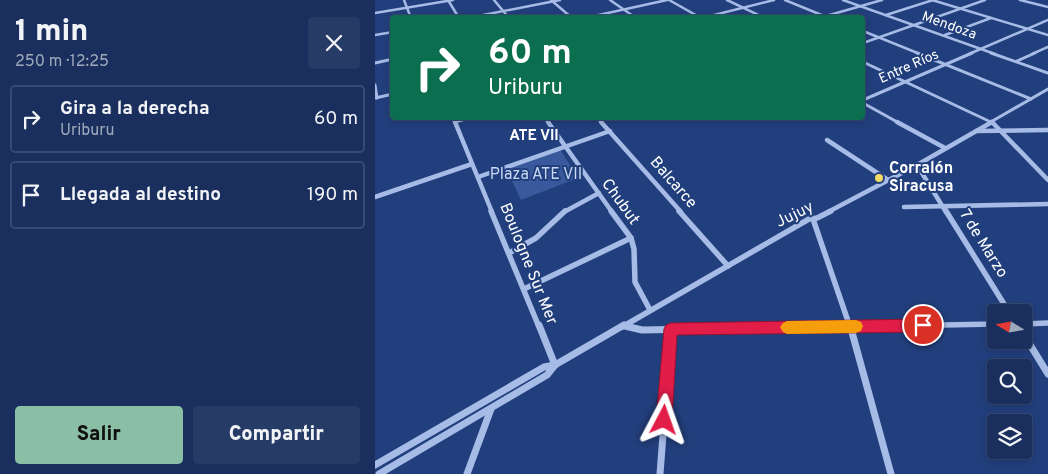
<!DOCTYPE html>
<html lang="es">
<head>
<meta charset="utf-8">
<style>
  :root { --surface:#1a2f5e; --page:#273b67; --text:#f1f3f6; --muted:#9fa9bc; --line:#384a73; --accent:#8abfa5 }
  body { margin:0; font-family:Overpass,sans-serif; background:var(--page); color:var(--text); height:100vh; display:flex; flex-direction:column; font-size:19px; white-space:nowrap }
  * { box-sizing:border-box; margin:0 }
  p { font-size:16px; color:var(--muted) }
  .icon { flex:none; width:28px; height:28px; fill:none; stroke:currentColor; stroke-width:2; stroke-linecap:round; stroke-linejoin:round }
  .map { position:relative; flex:1; overflow:hidden }
  .panel { display:flex; flex-direction:column; background:var(--surface); width:375px }
  .panel>* { flex:none }
  .top-card { position:absolute; left:15px; top:15px; width:475px; height:105px; border-radius:5px; box-shadow:0 2px 8px #0003,0 0 0 1px var(--line); background:#0b6e4f; color:#fff; overflow:hidden }
  .needle { width:32px; rotate:281deg }
  .tools { position:absolute; left:612px; top:304px; display:grid; gap:10px }
  .tools a { display:grid; place-items:center; width:45px; height:45px; border-radius:5px; background:var(--surface); box-shadow:0 2px 8px #0003,0 0 0 1px var(--line); font-size:25px }
  .pin { position:absolute; display:grid; place-items:center; width:42px; height:42px; color:#fff; margin:-21px; border:2px solid #fff; border-radius:50%; box-shadow:0 1px 5px #0007 }
  .me { position:absolute; width:55px; margin:-28px; rotate:4deg; stroke-linejoin:round; filter:drop-shadow(0 0 4px #0008) }
  .turn { display:flex; align-items:center; gap:18px; height:105px; padding:0 15px; font-size:22px }
  .turn .icon { width:65px; height:65px; stroke-width:2.5 }
  .turn b { display:block; font-size:35px; line-height:42px }
  .round { display:grid; place-items:center; flex:none; width:52px; height:52px; border-radius:5px; background:var(--page) }
  .overview { display:flex; align-items:center; justify-content:space-between; height:85px; padding:0 15px }
  h1 { font-size:30px; font-weight:800; line-height:38px }
  .button { display:flex; gap:10px; margin-top:auto; padding:10px 15px }
  .button a { flex:1; height:58px; border-radius:5px; background:var(--accent); color:#111; font-size:20px; font-weight:800; line-height:58px; text-align:center }
  .button a+a { background:var(--page); color:var(--text) }
  ul { padding:0; list-style:none }
  li { display:flex; align-items:center; gap:15px; height:68px; margin:0 10px 8px; padding:0 5px; border:2px solid var(--line); border-radius:5px }
  li div { flex:1 }
  li b { display:block; font-size:19px }
  li em { font-style:normal }
  main { display:flex; flex:1; min-height:0 }
  .map>svg:first-child { display:block }
  .green { fill:#39599c }
  .lines { fill:none; stroke-linecap:round; stroke-linejoin:round }
  .street-far4 { stroke:#a6bbe6; stroke-width:2.5 }
  .street-far3 { stroke:#a6bbe6; stroke-width:3 }
  .street-far2 { stroke:#a6bbe6; stroke-width:4.5 }
  .street-far1 { stroke:#a6bbe6; stroke-width:5.5 }
  .street { stroke:#a6bbe6; stroke-width:7 }
  .route { fill:#e11d48; stroke:#92132f }
  .slow { fill:#f59e0b }
  .poi-dot { fill:#f1db68; stroke:#223f7d; stroke-width:2 }
  .labels { text-anchor:middle; dominant-baseline:central; stroke-width:4; stroke-linejoin:round; paint-order:stroke }
  .far-street-label { font-size:14px; fill:#fff; stroke:#223f7d }
  .far-neighbourhood-label { font-size:15px; font-weight:bold; fill:#fff; stroke:#223f7d }
  .poi-label { font-size:16px; font-weight:bold; fill:#fff; stroke:#223f7d; text-anchor:start }
  .park-label { font-size:16px; fill:#c9d8f5; stroke:#223f7d }
  .street-label { font-size:16px; fill:#fff; stroke:#223f7d }
</style>
</head>
<body>
<main>
<section class="panel">
<div class="overview"><div><h1>1 min</h1><p>250 m · 12:25</p></div><a class="round"><svg class="icon" aria-label="close" viewBox="0 0 24 24"><path d="M6 6l12 12M18 6L6 18"/></svg></a></div>
<ul>
<li><svg class="icon" aria-label="right" viewBox="0 0 24 24"><path d="M7 20v-9h11M14 6l5 5-5 5"/></svg><div><b>Gira a la derecha</b><p>Uriburu</p></div><em>60 m</em></li>
<li><svg class="icon" aria-label="arrive" viewBox="0 0 24 24"><path d="M6 21V4h12l-3 4 3 4H6"/></svg><div><b>Llegada al destino</b></div><em>190 m</em></li>
</ul>
<div class="button"><a>Salir</a><a>Compartir</a></div>
</section>
<div class="map">
<svg width="673" height="474" viewBox="0 0 673 474">
  <rect width="100%" height="100%" fill="#223f7d"/>
  <!-- green -->
  <path class="green" d="M185,149L203,178L146,200L131,168Z"/>
  <g class="lines">
    <!-- street-far4 -->
    <g class="street-far4">
      <path d="M29,0L36,18"/>
      <path d="M73,0L84,18"/>
      <path d="M119,0L134,18"/>
      <path d="M176,0L197,18"/>
      <path d="M235,0L261,18"/>
      <path d="M294,0L326,18"/>
      <path d="M352,0L390,18"/>
      <path d="M410,0L449,16"/>
      <path d="M468,0L620,54"/>
      <path d="M557,0L673,35"/>
      <path d="M645,0L673,7"/>
      <path d="M0,13L78,0"/>
      <path d="M511,15L558,0"/>
      <path d="M93,18L185,0"/>
      <path d="M210,18L292,0"/>
      <path d="M327,18L399,0"/>
      <path d="M444,18L507,0"/>
      <path d="M488,31L545,54"/>
      <path d="M0,35L18,32"/>
      <path d="M570,35L616,18"/>
      <path d="M488,43L610,0"/>
      <path d="M594,54L673,20"/>
      <path d="M657,54L673,47"/>
    </g>
    <!-- street-far3 -->
    <g class="street-far3">
      <path d="M542,53L656,99"/>
      <path d="M616,53L673,73"/>
      <path d="M642,61L660,53"/>
      <path d="M488,62L618,123"/>
      <path d="M0,63L18,59"/>
      <path d="M0,85L2,98"/>
      <path d="M0,98L18,94"/>
      <path d="M488,100L597,53"/>
      <path d="M488,103L524,123"/>
      <path d="M78,118L80,123"/>
      <path d="M170,118L174,123"/>
      <path d="M223,118L227,123"/>
      <path d="M80,122L94,118"/>
      <path d="M614,123L673,89"/>
    </g>
    <!-- street-far2 -->
    <g class="street-far2">
      <path d="M80,122L117,212"/>
      <path d="M173,122L237,212"/>
      <path d="M226,122L306,212"/>
      <path d="M522,122L570,148"/>
      <path d="M617,122L673,180"/>
      <path d="M601,131L673,130"/>
      <path d="M452,140L513,180"/>
      <path d="M542,165L571,212"/>
      <path d="M103,177L235,131"/>
      <path d="M0,197L97,164"/>
      <path d="M529,207L673,204"/>
      <path d="M189,212L224,193"/>
      <path d="M453,212L542,165L617,122"/>
    </g>
    <!-- street-far1 -->
    <g class="street-far1">
      <path d="M116,211L164,327"/>
      <path d="M236,211L256,238L259,249L260,282L275,310"/>
      <path d="M304,211L353,266"/>
      <path d="M571,211L634,312"/>
      <path d="M438,219L475,327"/>
      <path d="M134,253L161,238L190,211"/>
      <path d="M149,289L256,238"/>
      <path d="M649,324L673,323"/>
      <path d="M250,326L253,327"/>
      <path d="M247,327L434,219L442,218L456,211"/>
      <path d="M464,327L621,324"/>
    </g>
    <!-- street -->
    <g class="street">
      <path d="M164,325L180,365"/>
      <path d="M475,325L516,474"/>
      <path d="M250,326L267,330L538,325"/>
      <path d="M649,335L673,374"/>
      <path d="M0,465L169,367L180,365L249,325"/>
      <path d="M4,474L172,375L180,365"/>
      <path d="M92,474L116,409"/>
      <path d="M285,474L296,329"/>
    </g>
  </g>
  <!-- route -->
  <path class="route" d="M548,319L553,321L555,325L553,330L548,332L302,335L297,420L295,425L289,428L283,425L281,420L289,329L291,325L296,323Z"/>
  <!-- slow -->
  <path class="slow" d="M481,320L486,322L488,326L486,331L481,333L412,334L408,332L405,327L408,323L412,321Z"/>
  <!-- markers -->
  <circle class="poi-dot" cx="504" cy="178" r="5"/>
  <g class="labels">
    <!-- far-street labels -->
    <g class="far-street-label">
      <text transform="translate(574 26) rotate(20)">Mendoza</text>
      <text transform="translate(534 67) rotate(-24)">Entre Ríos</text>
    </g>
    <!-- far-neighbourhood labels -->
    <g class="far-neighbourhood-label">
      <text x="159" y="136">ATE VII</text>
    </g>
    <!-- poi labels -->
    <g class="poi-label">
      <text x="514" y="169">Corralón<tspan x="514" dy="18">Siracusa</tspan></text>
    </g>
    <!-- park labels -->
    <g class="park-label">
      <text x="161" y="175">Plaza ATE VII</text>
    </g>
    <!-- street labels -->
    <g class="street-label">
      <text transform="translate(298 183) rotate(49)">Balcarce</text>
      <text transform="translate(245 202) rotate(54)">Chubut</text>
      <text transform="translate(420 215) rotate(-26)">Jujuy</text>
      <text transform="translate(608 244) rotate(58)">7 de Marzo</text>
      <text transform="translate(153 264) rotate(68)">Boulogne Sur Mer</text>
    </g>
  </g>
</svg>
<div class="tools">
<a><svg class="needle" viewBox="-14 -14 28 28"><path d="M0-13l5 13h-10z" fill="#e53935"/><path d="M0 13l5-13h-10z" fill="#9fa9bc"/></svg></a>
<a><svg class="icon" aria-label="search" viewBox="0 0 24 24"><circle cx="10" cy="10" r="6"/><path d="M15 15l6 6"/></svg></a>
<a><svg class="icon" aria-label="layers" viewBox="0 0 24 24"><path d="M12 4l9 5-9 5-9-5zM3 14l9 5 9-5"/></svg></a>
</div>
<div class="pin" style="left:548px;top:325px;background:#d93025"><svg class="icon" aria-label="arrive" viewBox="0 0 24 24"><path d="M6 21V4h12l-3 4 3 4H6"/></svg></div>
<svg class="me" style="left:289px;top:420px" viewBox="-20 -20 40 40"><path d="M0-17L14 15 0 8-14 15z" fill="#e11d48" stroke="#fff" stroke-width="4"/></svg>
<div class="top-card">
<div class="turn"><svg class="icon" aria-label="right" viewBox="0 0 24 24"><path d="M7 20v-9h11M14 6l5 5-5 5"/></svg><div><b>60 m</b>Uriburu</div></div>
</div>
</div>
</main>
</body>
</html>
